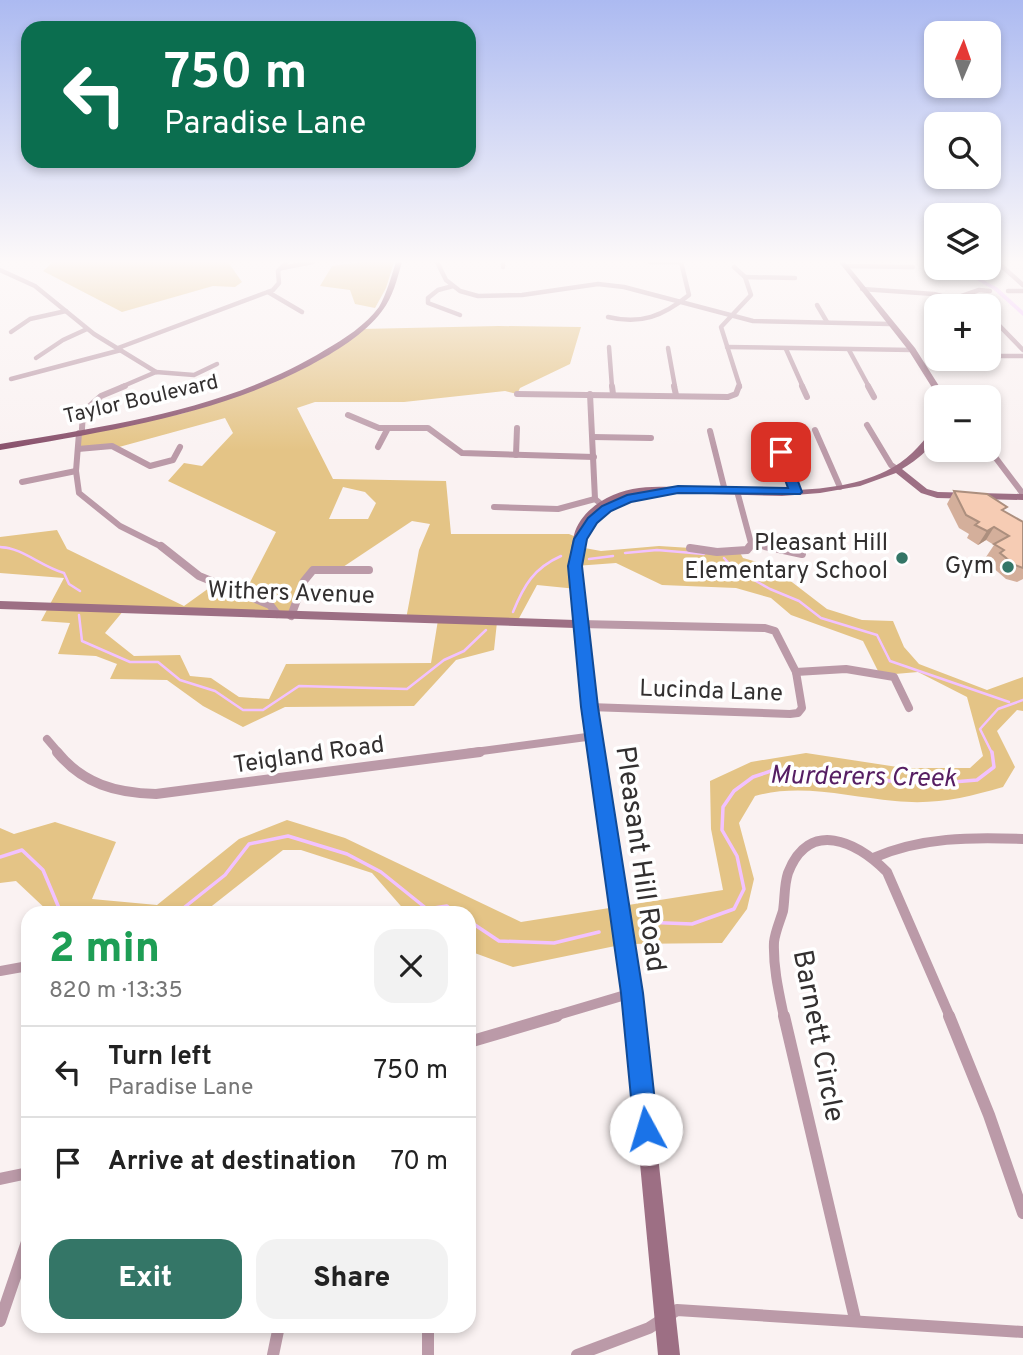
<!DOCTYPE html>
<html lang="en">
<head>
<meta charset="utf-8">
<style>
  :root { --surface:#fff; --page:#f2f2f2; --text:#222; --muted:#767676; --line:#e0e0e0; --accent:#347667 }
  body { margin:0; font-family:Overpass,sans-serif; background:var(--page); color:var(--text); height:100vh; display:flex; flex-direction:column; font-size:26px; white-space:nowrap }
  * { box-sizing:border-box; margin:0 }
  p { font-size:23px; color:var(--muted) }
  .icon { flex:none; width:38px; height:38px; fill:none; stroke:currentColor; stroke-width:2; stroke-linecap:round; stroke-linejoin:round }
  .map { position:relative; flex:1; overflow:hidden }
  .drawer { position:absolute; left:21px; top:906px; width:455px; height:427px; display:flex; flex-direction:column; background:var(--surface); border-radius:21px; box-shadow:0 4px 10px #0003 }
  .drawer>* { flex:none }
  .banner { position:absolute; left:21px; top:21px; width:455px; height:147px; border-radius:21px; box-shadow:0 4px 10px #0003; background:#0b6e4f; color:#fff; overflow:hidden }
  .needle { width:46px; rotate:2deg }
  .fabs { position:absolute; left:924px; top:21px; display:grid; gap:14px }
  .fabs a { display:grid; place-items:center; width:77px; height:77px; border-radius:14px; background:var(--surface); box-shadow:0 4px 10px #0003; font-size:35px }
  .pin { position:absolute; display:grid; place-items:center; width:60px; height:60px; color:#fff; margin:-30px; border-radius:14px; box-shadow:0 4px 10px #0006 }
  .me { position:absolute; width:77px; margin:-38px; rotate:354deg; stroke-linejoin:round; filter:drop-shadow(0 0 5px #0008) }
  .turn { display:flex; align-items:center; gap:24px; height:147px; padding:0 28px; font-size:32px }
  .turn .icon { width:91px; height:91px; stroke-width:2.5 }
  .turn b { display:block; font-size:49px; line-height:60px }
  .round { display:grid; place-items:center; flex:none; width:74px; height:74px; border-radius:21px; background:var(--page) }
  .summary { display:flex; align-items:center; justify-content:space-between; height:119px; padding:0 28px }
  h1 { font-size:42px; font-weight:800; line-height:52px; color:#1e9e55 }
  .cta { display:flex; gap:14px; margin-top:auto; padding:14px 28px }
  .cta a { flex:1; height:80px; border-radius:21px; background:var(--accent); color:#fff; font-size:28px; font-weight:800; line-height:80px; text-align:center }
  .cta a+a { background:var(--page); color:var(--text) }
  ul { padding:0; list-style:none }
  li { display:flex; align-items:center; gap:21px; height:91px; padding:0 28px; border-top:2px solid var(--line) }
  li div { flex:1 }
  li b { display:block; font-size:26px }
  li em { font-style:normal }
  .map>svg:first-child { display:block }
  .green { fill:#e4c486; fill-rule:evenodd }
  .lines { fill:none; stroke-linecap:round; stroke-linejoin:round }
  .stream-far2 { stroke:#f2c2ff; stroke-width:2 }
  .stream-far1 { stroke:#f2c2ff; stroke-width:2.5 }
  .stream { stroke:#f2c2ff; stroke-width:3.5 }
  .canal { fill:#f2c2ff; fill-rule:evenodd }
  .street-far4 { stroke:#bb9aa8; stroke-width:4.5 }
  .street-far3 { stroke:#bb9aa8; stroke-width:6 }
  .street-far2 { stroke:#bb9aa8; stroke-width:8 }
  .street-far1 { stroke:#bb9aa8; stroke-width:10 }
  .street { stroke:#bb9aa8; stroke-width:12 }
  .secondary { fill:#9d6f84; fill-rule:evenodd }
  .primary { fill:#874f6a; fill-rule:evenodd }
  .wall { fill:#d4af9b }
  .shaded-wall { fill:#ac8f7e }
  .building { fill:#f6ccb4; stroke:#ac8f7e; stroke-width:2 }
  .route { fill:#1a73e8; stroke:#114b97; stroke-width:2 }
  .poi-dot { fill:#347667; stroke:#fff; stroke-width:2.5 }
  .labels { text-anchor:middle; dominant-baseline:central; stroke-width:7; stroke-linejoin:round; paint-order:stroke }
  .far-street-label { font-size:21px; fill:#333030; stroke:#fff }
  .poi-label { font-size:24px; fill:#333030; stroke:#fff; text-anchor:end }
  .street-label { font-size:24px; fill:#333030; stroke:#fff }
  .water-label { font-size:26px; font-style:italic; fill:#561e63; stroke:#fff }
  .near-street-label { font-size:28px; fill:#333030; stroke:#fff }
</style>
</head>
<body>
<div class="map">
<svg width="1023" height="1355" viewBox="0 0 1023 1355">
  <rect width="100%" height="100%" fill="#faf2f2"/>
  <!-- green -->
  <g class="green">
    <path d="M53,262H228L242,282L235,287L213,286L122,312L43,271Z"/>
    <path d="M363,262H394L386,288L375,308L355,304L350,290L320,286L332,266Z"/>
    <path d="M499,326L581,327L570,364L520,388L517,394L505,391L404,402H315L297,408L333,479L446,481L451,534H569L581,539L579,547L601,551L659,546L739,551L743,558L771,566L827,609L862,620L893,621L904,647L919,664L987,690L1023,677V711L1017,710L997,731L1015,767L1003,787C965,798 935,805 895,801C848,797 802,783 755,796L739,823L754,879L747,909L722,943L625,944L513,967L472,952L469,948V914L407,913L372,873L301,850H283L203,913H50L16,881L0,883V828L14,834L55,822L116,842L92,899L157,905L239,839L287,820L345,838L521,922L723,890L711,829L710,781L751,762L806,753L904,768H970L983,756L967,697L918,672L895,674L878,671L863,641L791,615L771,598L736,588L662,585L616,563L575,566L577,589L537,585L517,622H497L494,650L456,660L414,706L285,707L243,727L203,706L167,680L110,679L117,664L96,656L58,654L70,623L41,621L64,578L0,573V537L57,530L67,549L184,606L216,583L244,594L276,532L168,481L184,463L202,466L233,433L225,418L119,447L78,449L79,433L181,414L246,393L293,372L361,329ZM343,487L365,492L376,503L368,519H329ZM412,521L430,524L419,550L406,619L438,620L431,663L286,664L269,699L239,697L211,678L190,676L180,655L134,656L105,633L124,610L291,616L313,570L337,571Z"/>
  </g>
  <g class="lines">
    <!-- stream-far2 -->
    <path class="stream-far2" d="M0,547L9,548"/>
    <!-- stream-far1 -->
    <g class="stream-far1">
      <path d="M0,547C23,548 40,566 64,573L69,584L80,591"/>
      <path d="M625,553L657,550L704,554"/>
      <path d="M724,558L733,568L770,589L799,601L821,618L877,635L890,661L1009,702"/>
      <path d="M589,559L613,556"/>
      <path d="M513,612C524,585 534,568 561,556"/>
      <path d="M79,615L82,641L130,662H158L180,680L215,691L243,710H263L299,686L407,689L444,660L464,651L486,630"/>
      <path d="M992,753L980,729L998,709L1023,700"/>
    </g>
    <!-- stream -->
    <g class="stream">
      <path d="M0,857L22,850L43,870L59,908L73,914"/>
      <path d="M176,914L225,875L249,844L288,836L347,854L381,872L427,909L447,906L457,914"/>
      <path d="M469,921L499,941L554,943L599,932"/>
      <path d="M642,922L692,924L734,909L744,889L737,856L722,830L723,807L734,791L753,777L771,771L811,772L851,774L890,781L941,783L977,780L994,767L992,752"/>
    </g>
    <!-- canal -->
    <path class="canal" d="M956,268H961L998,288L1023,311V316L994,290Z"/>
    <!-- street-far4 -->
    <g class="street-far4">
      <path d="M437,262L446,280L460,291L478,296L522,295L598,284L624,287L753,321L890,324"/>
      <path d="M503,262V267"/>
      <path d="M650,262H681"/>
      <path d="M997,262L1023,285"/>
      <path d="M845,266L913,267"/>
      <path d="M734,267L745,277L751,295L721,327L740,387"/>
      <path d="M282,268L313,262"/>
      <path d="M0,270L35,286L94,334L156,372"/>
      <path d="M745,277L795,278"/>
      <path d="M453,286L438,290L428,298V303L460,315"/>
      <path d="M862,289L934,294L976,306"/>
      <path d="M1008,291H1023"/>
      <path d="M268,292L302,312"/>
      <path d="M956,298L979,290L990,291"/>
      <path d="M817,305L827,322"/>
      <path d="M989,315L1023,350"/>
      <path d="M608,317C641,325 663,316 689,295L681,262"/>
      <path d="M11,332L30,319L66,311"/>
      <path d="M609,347L612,387"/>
      <path d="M727,347L912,350"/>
      <path d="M118,348L273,290L279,283L278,271L287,262"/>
      <path d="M668,348L675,387"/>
      <path d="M786,349L803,387"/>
      <path d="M849,350L869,387"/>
      <path d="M989,356H1023"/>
      <path d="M36,358L63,340L87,329"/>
      <path d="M11,379L121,350"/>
      <path d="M121,387L156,372L194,375L217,364"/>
    </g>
    <!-- street-far3 -->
    <g class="street-far3">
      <path d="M612,386L613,394"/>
      <path d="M674,386L676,395"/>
      <path d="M802,386L807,397"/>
      <path d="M868,386L874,397"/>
      <path d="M517,394L728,397L736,394L739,386"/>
      <path d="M590,394L595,499L606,508"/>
      <path d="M348,415L379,428H428L462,453L594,457"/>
      <path d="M867,425L891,465L898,470"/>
      <path d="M82,429L83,412L101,396L125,386"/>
      <path d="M815,430L840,487"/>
      <path d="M710,431L725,491"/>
      <path d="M774,432L796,492"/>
      <path d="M79,433L76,471L79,493L120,526L164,548"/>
      <path d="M593,437L651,438"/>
      <path d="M378,447L387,430"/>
      <path d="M78,449L112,446L150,466L173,460L180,447"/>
      <path d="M989,449L1023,494"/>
      <path d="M516,455L517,428"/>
      <path d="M22,482L76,471"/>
      <path d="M737,491L751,543"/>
      <path d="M494,507L558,509L595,499"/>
      <path d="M750,548L751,543L773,548"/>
    </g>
    <!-- street-far2 -->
    <g class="street-far2">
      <path d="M161,546L199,576L270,605L277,614"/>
      <path d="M765,546L802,554"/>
      <path d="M690,548L717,552L747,550L750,546"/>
      <path d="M291,616L304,581L313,570H369"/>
      <path d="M580,624L765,628L775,631L796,672L802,708L798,713L790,714L589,707"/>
      <path d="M796,672L846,669L894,677L909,708"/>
      <path d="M47,739L59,753"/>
      <path d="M467,753L594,736"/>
    </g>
    <!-- street-far1 -->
    <g class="street-far1">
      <path d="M57,752C83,784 116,793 156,794L480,752"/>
      <path d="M873,858C921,837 971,837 1023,839"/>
      <path d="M0,971L28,966"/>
      <path d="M551,1017L632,993"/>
      <path d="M784,1017C779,993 773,968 774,942C775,932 780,921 783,911C785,898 784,885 788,873C809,818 857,842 887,872L950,1017"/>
    </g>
    <!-- street -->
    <g class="street">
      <path d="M784,1016L855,1319"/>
      <path d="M949,1016L989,1115L1023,1213"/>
      <path d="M469,1042L557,1016"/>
      <path d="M0,1179L28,1173"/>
      <path d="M0,1321L28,1239"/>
      <path d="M428,1326V1355"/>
      <path d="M273,1355L279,1326"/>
      <path d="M577,1355L649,1328L677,1310L1023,1332"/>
    </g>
    <!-- secondary -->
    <g class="secondary">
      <path d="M839,262H845L915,348L946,397H938L909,351Z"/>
      <path d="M936,428C937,446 917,460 902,469L927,489L938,492L1023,494V500L937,498L921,493L896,473L860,486L820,493L782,496L678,493L644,498L624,503L604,515L583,542L580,566L595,707L640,993L680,1355H658L624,993L583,707L575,628L0,609V601L575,620C572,592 566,563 574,535C581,508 613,491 639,488C660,486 682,487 703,488C759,490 834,497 886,471C907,461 919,447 933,429Z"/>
    </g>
    <!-- primary -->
    <path class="primary" d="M396,262H402C397,279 393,297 382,311C364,335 335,352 309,366C213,416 106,431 0,450V444C112,425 227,410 325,350C344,339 366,325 379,307C387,293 391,277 396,262Z"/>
  </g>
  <!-- wall -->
  <path class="wall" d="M954,491L1004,511L1023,522V579L1017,582L1006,579L991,566L993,562L986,557L994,545L986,540L978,545L967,538L969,534L959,528L947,504Z"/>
  <!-- shaded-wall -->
  <path class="shaded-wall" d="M994,527L986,540L978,545L987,531Z"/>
  <!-- building -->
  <path class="building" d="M954,491L987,494L1007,507L1002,510L1023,522V568L1015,565L1000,553L1004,550L994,544L1009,536L994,527L987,531L975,525L979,522L966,515Z"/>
  <!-- sky -->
  <linearGradient id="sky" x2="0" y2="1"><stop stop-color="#acbaf1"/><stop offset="0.58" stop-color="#fdf9f9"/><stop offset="1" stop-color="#fdf9f9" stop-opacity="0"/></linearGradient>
  <rect width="1023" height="451" fill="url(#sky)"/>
  <!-- route -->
  <path class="route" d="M781,448L787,452L802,492L800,494L678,493L631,502L611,511L597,523L587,539L582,566L598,707L643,993L658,1129L655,1137L646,1141L637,1137L634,1129L621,993L581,707L568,566L574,539L588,518L602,506L627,495L678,486L788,488L775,452Z"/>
  <!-- markers -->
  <g class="poi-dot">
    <circle cx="902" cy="558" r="7"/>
    <circle cx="1008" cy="567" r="7"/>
  </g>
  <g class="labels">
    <!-- far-street labels -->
    <g class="far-street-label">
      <text transform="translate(141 400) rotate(-13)">Taylor Boulevard</text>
    </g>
    <!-- poi labels -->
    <g class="poi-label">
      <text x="888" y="544">Pleasant Hill<tspan x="888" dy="28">Elementary School</tspan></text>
      <text x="994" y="567">Gym</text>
    </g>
    <!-- street labels -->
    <g class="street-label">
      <text transform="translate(291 594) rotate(2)">Withers Avenue</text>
      <text transform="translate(711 692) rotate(2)">Lucinda Lane</text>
      <text transform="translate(309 756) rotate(-8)">Teigland Road</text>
    </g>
    <!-- water labels -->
    <g class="water-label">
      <text transform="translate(863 778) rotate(1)">Murderers Creek</text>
    </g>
    <!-- near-street labels -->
    <g class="near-street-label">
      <text transform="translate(639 859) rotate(82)">Pleasant Hill Road</text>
      <text transform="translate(817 1036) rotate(79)">Barnett Circle</text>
    </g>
  </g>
</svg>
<div class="fabs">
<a><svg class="needle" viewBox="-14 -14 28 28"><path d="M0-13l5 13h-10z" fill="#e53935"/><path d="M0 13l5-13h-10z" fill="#767676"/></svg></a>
<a><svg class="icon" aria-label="search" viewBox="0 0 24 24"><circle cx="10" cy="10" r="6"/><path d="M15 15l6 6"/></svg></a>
<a><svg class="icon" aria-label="layers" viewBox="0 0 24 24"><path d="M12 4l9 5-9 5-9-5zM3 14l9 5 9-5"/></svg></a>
<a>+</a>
<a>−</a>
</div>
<div class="pin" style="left:781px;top:452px;background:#d93025"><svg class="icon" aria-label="arrive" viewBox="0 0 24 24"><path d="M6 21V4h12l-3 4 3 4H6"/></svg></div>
<svg class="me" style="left:646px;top:1129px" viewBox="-20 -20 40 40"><circle r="19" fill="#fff"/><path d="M0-13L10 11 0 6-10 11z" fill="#1a73e8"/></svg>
<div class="banner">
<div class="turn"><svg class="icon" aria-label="left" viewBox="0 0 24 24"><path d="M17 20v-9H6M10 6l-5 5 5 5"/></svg><div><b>750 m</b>Paradise Lane</div></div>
</div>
<section class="drawer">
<div class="summary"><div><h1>2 min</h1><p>820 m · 13:35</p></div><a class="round"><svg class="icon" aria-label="close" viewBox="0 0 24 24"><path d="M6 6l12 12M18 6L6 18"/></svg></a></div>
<ul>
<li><svg class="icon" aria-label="left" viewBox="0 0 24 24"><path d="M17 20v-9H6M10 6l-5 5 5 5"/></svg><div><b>Turn left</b><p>Paradise Lane</p></div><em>750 m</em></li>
<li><svg class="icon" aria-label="arrive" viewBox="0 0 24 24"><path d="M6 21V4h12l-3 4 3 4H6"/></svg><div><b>Arrive at destination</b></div><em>70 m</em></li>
</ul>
<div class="cta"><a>Exit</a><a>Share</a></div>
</section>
</div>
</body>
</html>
